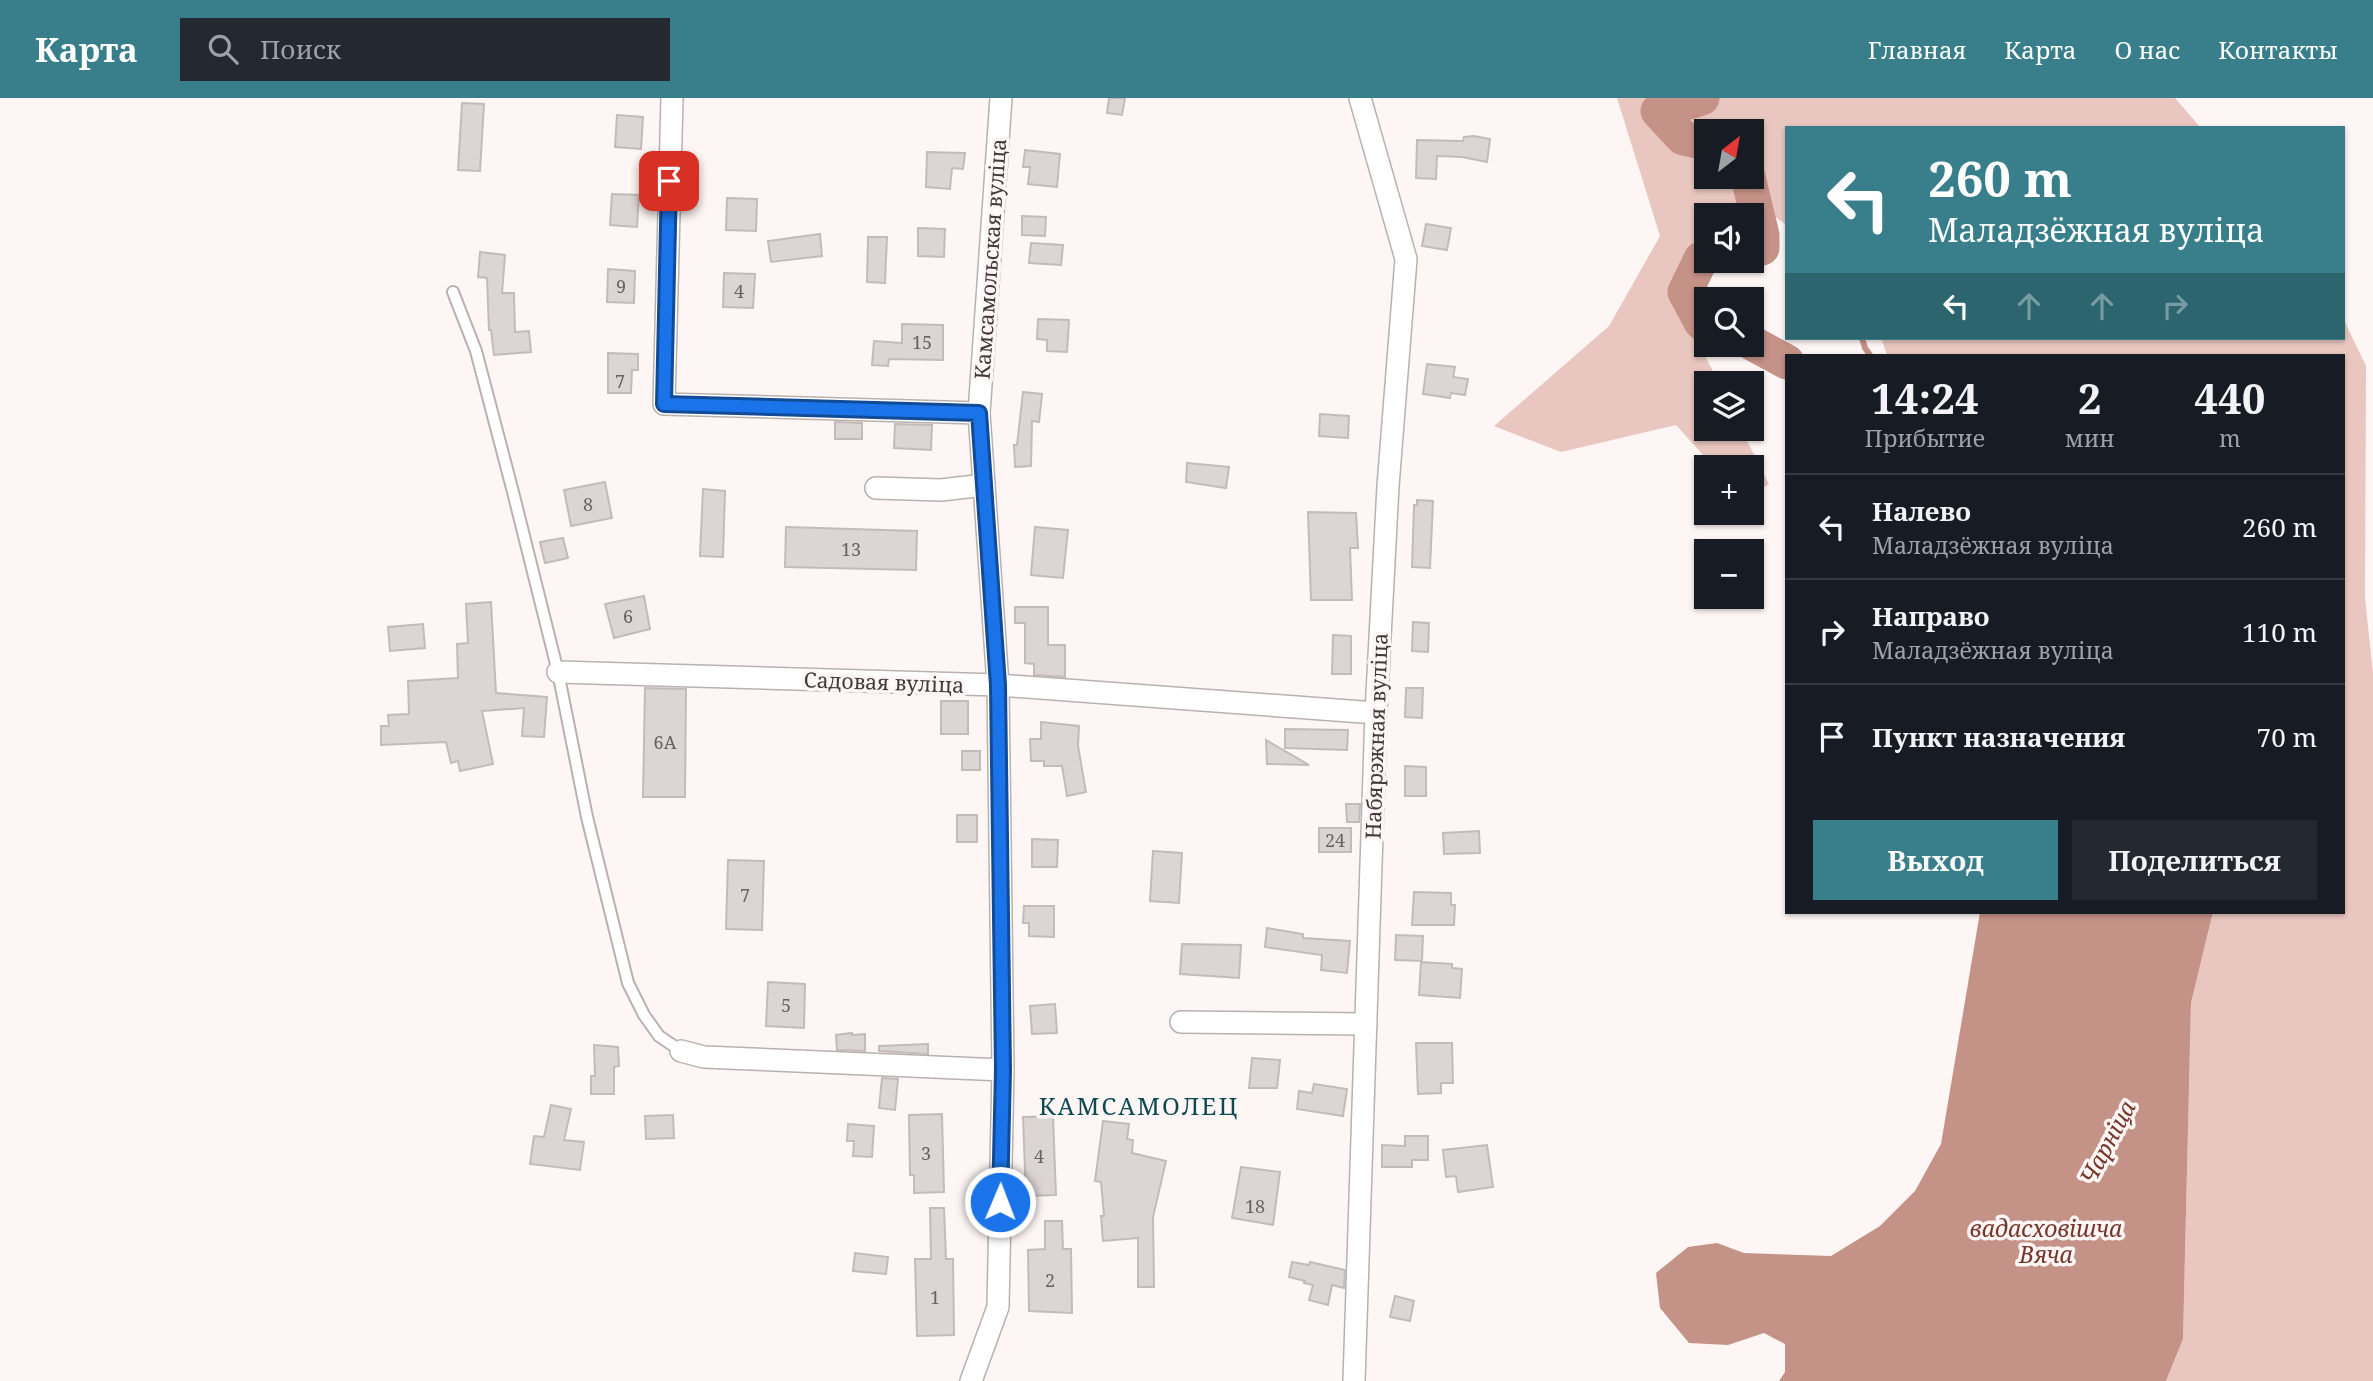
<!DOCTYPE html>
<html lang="ru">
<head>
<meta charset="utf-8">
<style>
  :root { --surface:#171b24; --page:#242831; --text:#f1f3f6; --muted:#9ea1a6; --line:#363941; --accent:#397f8b }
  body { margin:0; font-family:"Noto Serif",serif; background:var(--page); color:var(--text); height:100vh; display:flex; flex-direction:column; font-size:26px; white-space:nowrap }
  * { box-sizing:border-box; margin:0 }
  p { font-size:23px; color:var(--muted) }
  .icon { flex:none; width:38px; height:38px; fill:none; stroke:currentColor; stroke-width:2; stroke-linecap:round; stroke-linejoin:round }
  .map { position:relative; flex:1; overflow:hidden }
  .drawer { position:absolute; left:1785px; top:256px; width:560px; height:560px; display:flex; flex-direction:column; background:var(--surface); border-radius:0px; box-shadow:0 2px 5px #0004 }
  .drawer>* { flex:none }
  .top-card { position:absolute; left:1785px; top:28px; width:560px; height:214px; border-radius:0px; box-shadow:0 2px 5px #0004; background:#397f8b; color:#fff; overflow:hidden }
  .needle { width:46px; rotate:31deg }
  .fabs { position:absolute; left:1694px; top:21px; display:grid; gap:14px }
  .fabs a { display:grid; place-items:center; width:70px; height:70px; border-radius:0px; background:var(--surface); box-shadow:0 2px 5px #0004; font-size:35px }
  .pin { position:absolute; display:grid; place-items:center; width:60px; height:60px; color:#fff; margin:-30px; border-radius:14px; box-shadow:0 4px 10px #0006 }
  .me { position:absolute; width:77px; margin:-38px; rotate:1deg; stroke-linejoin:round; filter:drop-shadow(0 0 5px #0008) }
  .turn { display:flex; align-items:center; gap:24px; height:147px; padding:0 28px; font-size:32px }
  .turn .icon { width:91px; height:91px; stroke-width:2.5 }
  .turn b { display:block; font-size:49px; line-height:60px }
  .lanes { display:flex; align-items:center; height:66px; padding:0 28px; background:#0003; justify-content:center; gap:35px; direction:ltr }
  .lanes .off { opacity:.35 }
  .eta { display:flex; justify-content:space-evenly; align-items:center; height:119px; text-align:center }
  .eta b { font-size:42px; font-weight:700; line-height:49px }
  .button { display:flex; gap:14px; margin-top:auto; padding:14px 28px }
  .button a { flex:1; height:80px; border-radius:0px; background:var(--accent); color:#fff; font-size:28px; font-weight:700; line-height:80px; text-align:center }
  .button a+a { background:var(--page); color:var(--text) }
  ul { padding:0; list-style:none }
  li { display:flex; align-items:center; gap:21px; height:105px; padding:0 28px; border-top:2px solid var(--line) }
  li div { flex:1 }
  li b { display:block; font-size:26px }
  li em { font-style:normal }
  header { display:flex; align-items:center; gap:42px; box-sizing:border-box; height:98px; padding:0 35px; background:var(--accent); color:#fff }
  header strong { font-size:33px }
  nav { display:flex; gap:38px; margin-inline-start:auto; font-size:24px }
  .search { width:490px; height:63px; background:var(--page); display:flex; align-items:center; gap:18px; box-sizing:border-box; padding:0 24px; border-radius:0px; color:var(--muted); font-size:26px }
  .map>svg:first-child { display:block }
  .green { fill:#e9c7c0; fill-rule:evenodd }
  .water { fill:#c59288 }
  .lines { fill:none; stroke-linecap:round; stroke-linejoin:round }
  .stream { stroke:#c59288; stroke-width:6 }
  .river { stroke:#c59288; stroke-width:35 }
  .building { fill:#ddd5d4; stroke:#c3bbba; stroke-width:2 }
  .service-casing { stroke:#b9b1af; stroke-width:14 }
  .minor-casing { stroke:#b9b1af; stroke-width:24 }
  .service { stroke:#fff; stroke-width:10 }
  .minor { stroke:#fff; stroke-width:21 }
  .route-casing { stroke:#114b97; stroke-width:18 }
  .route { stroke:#1a73e8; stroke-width:12 }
  .labels { text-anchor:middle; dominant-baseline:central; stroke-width:7; stroke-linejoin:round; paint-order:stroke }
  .number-label { font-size:18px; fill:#666261 }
  .street-label { font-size:21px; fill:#3f3b3b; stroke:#fef6f4 }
  .water-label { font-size:23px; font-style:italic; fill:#77362b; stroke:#fef6f4 }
  .quarter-label { font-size:24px; letter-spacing:2px; fill:#0c4953; stroke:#fef6f4 }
</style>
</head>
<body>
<header>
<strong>Карта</strong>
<div class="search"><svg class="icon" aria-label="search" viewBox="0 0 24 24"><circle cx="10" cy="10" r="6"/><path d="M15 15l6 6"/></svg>Поиск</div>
<nav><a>Главная</a><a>Карта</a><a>О нас</a><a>Контакты</a></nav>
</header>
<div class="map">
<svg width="2373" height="1283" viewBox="0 0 2373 1283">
  <rect width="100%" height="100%" fill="#fef6f4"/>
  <!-- green -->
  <g class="green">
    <path d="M1617,0H2175L2201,30H1787V127L1747,100L1724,117H1706V131L1695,140L1676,201L1719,285H1706V331H1741L1769,386L1752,397V369H1714L1676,327L1561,354L1494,328L1609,228L1660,138ZM1706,33H1752V79H1706Z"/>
    <path d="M2343,220L2366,268L2365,500L2373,575V1283H2166L2183,1241L2191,905L2213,814H2343V257H1887L1881,240H2343Z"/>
  </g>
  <!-- water -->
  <path class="water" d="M1980,814H2213L2191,905L2183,1241L2166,1283H1779L1785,1274V1246L1764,1235L1728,1247L1689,1245L1660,1210L1656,1175L1688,1149L1717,1145L1744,1155L1831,1158L1880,1128L1915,1093L1941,1046Z"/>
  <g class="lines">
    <!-- stream -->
    <path class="stream" d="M1862,240L1865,250L1870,257"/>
    <!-- river -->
    <g class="river">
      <path d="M1702,0L1658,13L1683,40L1706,45"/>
      <path d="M1748,79L1762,137V150L1752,152"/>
      <path d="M1706,160L1701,161L1685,194L1701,224L1706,228"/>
      <path d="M1752,245L1787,264"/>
    </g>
  </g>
  <!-- building -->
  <g class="building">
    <path d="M1109,0H1125L1122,17L1107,15Z"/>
    <path d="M462,5L484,6L480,73L458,72Z"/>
    <path d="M617,17L643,19L641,51L615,49Z"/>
    <path d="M1474,38L1490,41L1487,64L1462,59L1437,58L1436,81L1416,80L1417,42L1463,43L1464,39Z"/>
    <path d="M1025,52L1060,56L1057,89L1028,86L1030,69H1023Z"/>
    <path d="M927,54L965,55L963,71L952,70L950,91L926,89Z"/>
    <path d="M612,96L639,97L637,129L610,127Z"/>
    <path d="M727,100L757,101L756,133L726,132Z"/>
    <path d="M1022,118L1046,119L1045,138L1022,137Z"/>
    <path d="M1426,126L1451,130L1447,152L1422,148Z"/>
    <path d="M918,130L945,131L944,159L918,158Z"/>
    <path d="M820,136L822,158L771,164L768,143Z"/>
    <path d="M868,139H887L885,185L867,184Z"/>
    <path d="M1031,145L1063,147L1061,167L1029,165Z"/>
    <path d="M480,154L505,157L502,195H514L515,234L529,233L531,254L494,257L491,232H489L487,180L478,179Z"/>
    <path d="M608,171L635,173L634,205L607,204Z"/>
    <path d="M724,175L755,176L753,210L723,209Z"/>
    <path d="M1038,221L1069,222L1067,254L1047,253V242L1037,241Z"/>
    <path d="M902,226L943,227V262L889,261L888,268L872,267L874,243L902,245Z"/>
    <path d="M608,255L638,256V272H632L631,295H608Z"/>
    <path d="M1427,266L1455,269L1453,279L1468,281L1465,297L1451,295L1450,300L1423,296Z"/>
    <path d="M1023,294L1042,296L1039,324L1032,323L1031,368L1015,369L1014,347H1017Z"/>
    <path d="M1320,316L1349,318L1348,340L1319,338Z"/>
    <path d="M835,324L862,325V341H835Z"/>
    <path d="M895,326L932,327L931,352L894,350Z"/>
    <path d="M1187,365L1229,369L1226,390L1186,384Z"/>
    <path d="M605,384L612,420L571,428L564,392Z"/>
    <path d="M703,391L725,393L723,459L700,458Z"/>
    <path d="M1417,402L1433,403L1430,470L1412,469L1414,407H1417Z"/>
    <path d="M1308,414L1356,415L1358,450H1350L1352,502H1311Z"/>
    <path d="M786,429L917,433L916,472L785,469Z"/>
    <path d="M1035,429L1068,432L1063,480L1031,477Z"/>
    <path d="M563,440L568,460L545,465L540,444Z"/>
    <path d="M644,498L650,531L614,540L605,506Z"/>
    <path d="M491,504L496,595L547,599L544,639L522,638L524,610L482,613L493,666L460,673L458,663L451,665L446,644L381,647V628H389L388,617L409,616L408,583L458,580L457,546L468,545L466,506Z"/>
    <path d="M1015,509H1048V547H1065V579L1034,577V566L1025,565V525H1015Z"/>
    <path d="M1413,524L1429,525L1428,554L1412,553Z"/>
    <path d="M423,526L425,550L390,553L388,529Z"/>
    <path d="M1333,537L1351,538V576H1332Z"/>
    <path d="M645,590L686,591L685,699H643Z"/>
    <path d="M1406,590H1423L1422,620L1405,619Z"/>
    <rect x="941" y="603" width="27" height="33"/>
    <path d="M1041,624L1079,628L1078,648L1086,694L1067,698L1062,668H1044V663H1031L1030,641H1041Z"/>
    <path d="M1285,631L1348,632L1347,652L1285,650Z"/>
    <path d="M1266,642L1309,667L1267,666Z"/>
    <rect x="962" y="653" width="18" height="19"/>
    <path d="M1405,668L1426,669V698H1405Z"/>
    <path d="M1346,706H1360L1359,724H1347Z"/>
    <rect x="957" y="717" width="20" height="27"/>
    <rect x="1319" y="730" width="32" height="24"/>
    <path d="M1479,733L1480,755L1444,756L1443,735Z"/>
    <path d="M1032,741L1058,742L1057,769H1032Z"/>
    <path d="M1153,753L1182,755L1179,805L1150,803Z"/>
    <path d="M728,762L764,763L762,832L726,831Z"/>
    <path d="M1414,794L1451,795V807H1455L1454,827H1412Z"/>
    <path d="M1024,808H1054V839L1029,838V825H1023Z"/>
    <path d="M1267,830L1303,836V840L1350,843L1347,875L1321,872L1322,857L1265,849Z"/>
    <path d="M1396,837L1423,838L1422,863L1395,862Z"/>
    <path d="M1182,846L1241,847L1239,880L1180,876Z"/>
    <path d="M1421,864L1452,866V870L1462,871L1460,900L1419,897Z"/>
    <path d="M768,884L805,886L804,930L766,928Z"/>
    <path d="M1055,906L1057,935L1032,936L1030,908Z"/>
    <path d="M852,935V937L865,936V953L837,952L836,937Z"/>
    <path d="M1416,945H1452L1453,985H1441V995L1418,996Z"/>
    <path d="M928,946V956L879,953V948Z"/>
    <path d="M594,947L618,949L619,968L614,969V996H591V978H595Z"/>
    <path d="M1252,960L1280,962L1277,990H1249Z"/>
    <path d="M882,980L898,981L895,1012L879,1010Z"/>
    <path d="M1314,986L1347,991L1343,1018L1297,1011L1299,993L1312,995Z"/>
    <path d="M551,1007L571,1011L564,1042L584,1044L580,1072L530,1066L534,1038L544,1039Z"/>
    <path d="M942,1016L944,1094L914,1095V1077H910L909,1017Z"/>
    <path d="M673,1017L674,1040L646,1041L645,1018Z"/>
    <path d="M1053,1018L1056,1097L1026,1098L1023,1019Z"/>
    <path d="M1103,1023L1129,1026L1127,1041L1133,1042L1132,1055L1166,1063L1153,1119L1154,1189H1138V1140L1103,1143L1101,1118H1104L1101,1084L1095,1083Z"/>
    <path d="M848,1026L874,1028L872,1059L853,1058L854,1043H847Z"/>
    <path d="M1405,1038H1428V1062H1412V1069H1382V1047L1405,1048Z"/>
    <path d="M1487,1047L1493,1089L1458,1094L1456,1078L1446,1079L1443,1052Z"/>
    <path d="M1241,1069L1280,1074L1273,1127L1232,1120Z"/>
    <path d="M930,1110H944L946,1161H953L954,1237L917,1238L915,1161H931Z"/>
    <path d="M1045,1123H1062L1063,1151H1071L1072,1215L1029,1213L1028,1152L1045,1151Z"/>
    <path d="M855,1155L888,1159L886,1176L853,1173Z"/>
    <path d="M1292,1164L1309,1167L1310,1164L1345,1172L1344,1190L1332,1187L1328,1207L1309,1202L1313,1187L1304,1185L1305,1183L1289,1179Z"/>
    <path d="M1395,1198L1414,1203L1410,1223L1390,1219Z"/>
  </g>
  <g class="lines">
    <defs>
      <path id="service" d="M453,194L476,253L513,394L558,574L587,719L628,885L644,917L659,938L681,953"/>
      <g id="minor">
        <path d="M672,0L664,306L979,315"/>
        <path d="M876,390L941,392L984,387"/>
        <path d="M558,574L998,587L1376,615"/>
        <path d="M1181,924L1366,926"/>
        <path d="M681,953L704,959L1003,972"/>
        <path d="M971,1283L998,1209L1003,972L998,587L979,315L1001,0"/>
        <path d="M1354,1283L1376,615L1388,388L1406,161L1360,0"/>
      </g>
    </defs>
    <!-- service casing -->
    <use href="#service" class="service-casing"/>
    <!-- minor casing -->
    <use href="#minor" class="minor-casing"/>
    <!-- service -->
    <use href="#service" class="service"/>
    <!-- minor -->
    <use href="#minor" class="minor"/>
  </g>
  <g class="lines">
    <defs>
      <path id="route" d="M669,83L664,306L979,315L998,587L1003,972L1000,1104"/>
    </defs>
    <!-- route casing -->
    <use href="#route" class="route-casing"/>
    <!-- route -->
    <use href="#route" class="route"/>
  </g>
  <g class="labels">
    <!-- number labels -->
    <g class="number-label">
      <text x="621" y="188">9</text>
      <text x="739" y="193">4</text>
      <text x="922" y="244">15</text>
      <text x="620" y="283">7</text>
      <text x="588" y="406">8</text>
      <text x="851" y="451">13</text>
      <text x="628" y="518">6</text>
      <text x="665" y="644">6А</text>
      <text x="1335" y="742">24</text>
      <text x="745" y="797">7</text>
      <text x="786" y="907">5</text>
      <text x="926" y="1055">3</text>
      <text x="1039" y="1058">4</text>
      <text x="1255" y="1108">18</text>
      <text x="1050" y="1182">2</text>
      <text x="935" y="1199">1</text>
    </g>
    <!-- street labels -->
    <g class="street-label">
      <text transform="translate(990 161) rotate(-86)">Камсамольская вуліца</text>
      <text transform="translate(884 584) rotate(2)">Садовая вуліца</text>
      <text transform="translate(1376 638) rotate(-88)">Набярэжная вуліца</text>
    </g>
    <!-- water labels -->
    <g class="water-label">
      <text transform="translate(2107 1044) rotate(-62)">Чарніца</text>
      <text x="2046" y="1130">вадасховішча<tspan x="2046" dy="26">Вяча</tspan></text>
    </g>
    <!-- quarter labels -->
    <g class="quarter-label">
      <text x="1139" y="1007">КАМСАМОЛЕЦ</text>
    </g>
  </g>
</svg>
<div class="fabs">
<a><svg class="needle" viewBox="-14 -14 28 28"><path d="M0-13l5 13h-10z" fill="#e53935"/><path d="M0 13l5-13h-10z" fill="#9ea1a6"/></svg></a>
<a><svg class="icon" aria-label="sound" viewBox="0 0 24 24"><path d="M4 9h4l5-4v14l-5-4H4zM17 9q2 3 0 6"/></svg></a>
<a><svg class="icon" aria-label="search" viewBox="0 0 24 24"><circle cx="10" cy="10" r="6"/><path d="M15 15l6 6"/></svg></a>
<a><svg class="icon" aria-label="layers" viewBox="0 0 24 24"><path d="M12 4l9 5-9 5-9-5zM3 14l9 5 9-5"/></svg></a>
<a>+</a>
<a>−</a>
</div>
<div class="pin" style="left:669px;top:83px;background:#d93025"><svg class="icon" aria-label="arrive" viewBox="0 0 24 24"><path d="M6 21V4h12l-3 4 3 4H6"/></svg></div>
<svg class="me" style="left:1000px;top:1104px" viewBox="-20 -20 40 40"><circle r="17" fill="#1a73e8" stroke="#fff" stroke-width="3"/><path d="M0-11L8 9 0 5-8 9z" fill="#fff"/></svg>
<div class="top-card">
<div class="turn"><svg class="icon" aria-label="left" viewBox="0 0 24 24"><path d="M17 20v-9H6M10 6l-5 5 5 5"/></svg><div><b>260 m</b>Маладзёжная вуліца</div></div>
<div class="lanes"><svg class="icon" aria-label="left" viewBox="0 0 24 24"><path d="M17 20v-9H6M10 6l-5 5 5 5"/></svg><svg class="icon off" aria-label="ahead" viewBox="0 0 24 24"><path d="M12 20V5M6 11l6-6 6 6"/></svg><svg class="icon off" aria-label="ahead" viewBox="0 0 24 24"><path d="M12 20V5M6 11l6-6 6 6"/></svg><svg class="icon off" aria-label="right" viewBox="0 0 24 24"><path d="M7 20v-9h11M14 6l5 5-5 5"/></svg></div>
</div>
<section class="drawer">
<div class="eta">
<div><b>14:24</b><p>Прибытие</p></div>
<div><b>2</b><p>мин</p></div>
<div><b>440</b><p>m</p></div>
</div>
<ul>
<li><svg class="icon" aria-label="left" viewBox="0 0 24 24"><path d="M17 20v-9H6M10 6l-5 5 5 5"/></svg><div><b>Налево</b><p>Маладзёжная вуліца</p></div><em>260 m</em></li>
<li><svg class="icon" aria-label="right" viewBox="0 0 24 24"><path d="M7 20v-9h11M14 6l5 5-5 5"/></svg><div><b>Направо</b><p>Маладзёжная вуліца</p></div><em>110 m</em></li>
<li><svg class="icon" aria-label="arrive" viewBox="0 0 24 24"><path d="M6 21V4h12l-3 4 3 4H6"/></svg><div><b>Пункт назначения</b></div><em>70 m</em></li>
</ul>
<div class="button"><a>Выход</a><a>Поделиться</a></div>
</section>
</div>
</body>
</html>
